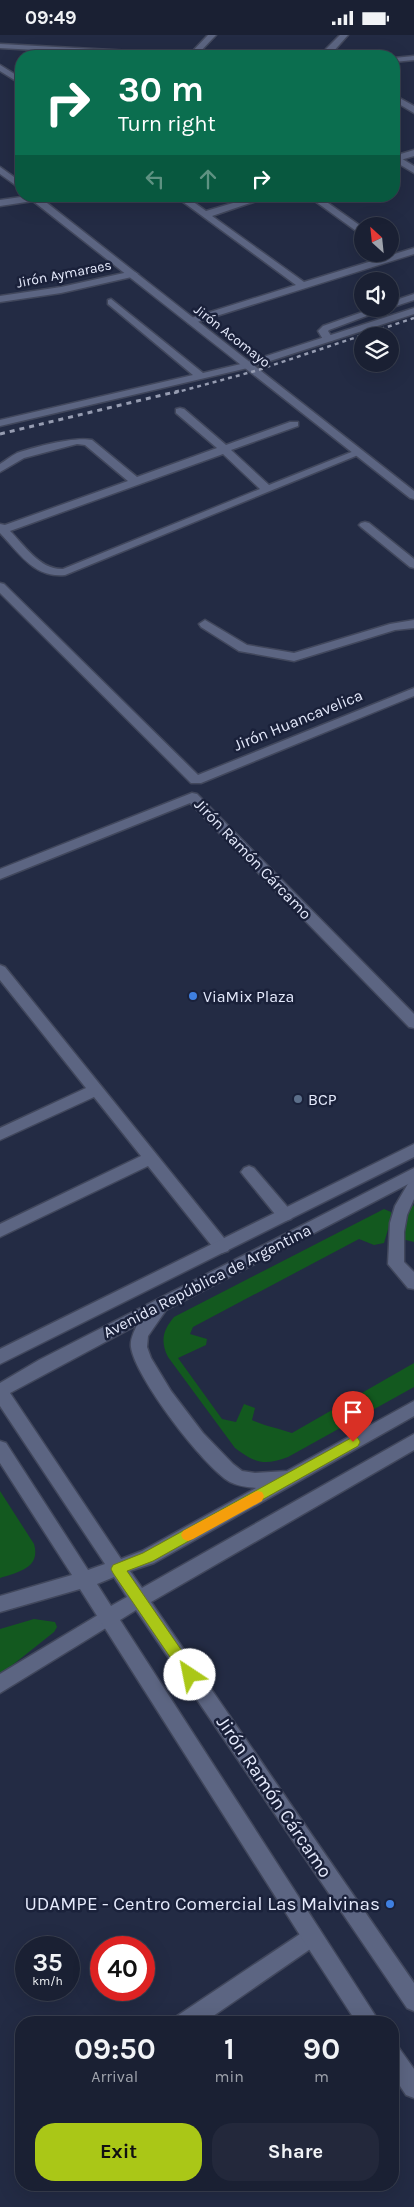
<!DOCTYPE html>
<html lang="en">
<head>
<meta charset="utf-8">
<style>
  :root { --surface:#1a2033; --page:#23283b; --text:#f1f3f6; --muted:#9fa3ac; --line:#383e4e; --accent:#aac717 }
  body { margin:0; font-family:Karla,sans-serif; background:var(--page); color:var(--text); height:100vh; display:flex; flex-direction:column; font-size:19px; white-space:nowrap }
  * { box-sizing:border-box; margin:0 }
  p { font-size:16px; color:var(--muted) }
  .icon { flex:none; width:28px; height:28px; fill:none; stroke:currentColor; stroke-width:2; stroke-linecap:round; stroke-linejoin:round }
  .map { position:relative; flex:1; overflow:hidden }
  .sheet { position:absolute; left:15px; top:1981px; width:384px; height:175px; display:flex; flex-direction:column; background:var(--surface); border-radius:20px; box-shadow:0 5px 20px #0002,0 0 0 1px var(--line) }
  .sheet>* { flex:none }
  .guide { position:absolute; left:15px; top:15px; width:385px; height:152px; border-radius:20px; box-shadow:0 5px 20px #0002,0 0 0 1px var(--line); background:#0b6e4f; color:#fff; overflow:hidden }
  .needle { width:32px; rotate:333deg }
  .fabs { position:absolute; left:354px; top:182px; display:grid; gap:10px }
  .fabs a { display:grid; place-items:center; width:45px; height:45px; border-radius:50%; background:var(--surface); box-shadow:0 5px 20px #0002,0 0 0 1px var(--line); font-size:25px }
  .speed { position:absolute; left:15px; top:1901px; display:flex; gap:10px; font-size:25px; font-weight:700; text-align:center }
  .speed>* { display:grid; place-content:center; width:65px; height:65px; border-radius:50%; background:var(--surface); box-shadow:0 5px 20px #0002,0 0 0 1px var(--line); line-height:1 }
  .speed small { font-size:12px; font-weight:400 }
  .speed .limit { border:8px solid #d22; background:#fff; color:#111 }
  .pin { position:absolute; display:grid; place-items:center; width:42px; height:42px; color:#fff; margin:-51px -21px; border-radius:50% 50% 50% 0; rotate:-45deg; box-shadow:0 0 5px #0007 }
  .pin .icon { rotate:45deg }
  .me { position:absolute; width:55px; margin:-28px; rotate:326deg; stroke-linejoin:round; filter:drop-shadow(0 0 4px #0008) }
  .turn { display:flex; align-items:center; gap:18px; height:105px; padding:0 20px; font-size:22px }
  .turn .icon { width:65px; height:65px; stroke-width:2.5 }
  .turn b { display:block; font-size:35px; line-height:42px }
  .lanes { display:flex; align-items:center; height:48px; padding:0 20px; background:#0003; justify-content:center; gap:25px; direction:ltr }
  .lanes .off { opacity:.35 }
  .eta { display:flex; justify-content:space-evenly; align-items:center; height:85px; text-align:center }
  .eta b { font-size:30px; font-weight:700; line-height:35px }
  .cta { display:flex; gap:10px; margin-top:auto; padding:10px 20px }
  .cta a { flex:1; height:58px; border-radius:20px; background:var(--accent); color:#111; font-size:20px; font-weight:700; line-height:58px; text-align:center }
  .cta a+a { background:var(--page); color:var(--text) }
  .status { display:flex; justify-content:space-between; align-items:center; height:35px; padding:0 25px; background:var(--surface); direction:ltr }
  .status svg { height:14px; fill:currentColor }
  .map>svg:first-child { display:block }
  .green { fill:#13591f }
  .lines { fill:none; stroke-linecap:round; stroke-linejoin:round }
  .lane-casing { stroke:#41475c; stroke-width:3 }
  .street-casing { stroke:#41475c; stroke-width:3 }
  .secondary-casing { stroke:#41475c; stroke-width:3 }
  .lane { fill:#5c6582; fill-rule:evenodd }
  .street { fill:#5c6582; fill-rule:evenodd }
  .secondary { fill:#5c6582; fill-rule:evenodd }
  .rail-far1 { stroke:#969cb1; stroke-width:2.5; stroke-dasharray:4 4; stroke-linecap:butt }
  .rail { stroke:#969cb1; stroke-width:3; stroke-dasharray:5 5; stroke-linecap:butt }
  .route { fill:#aac717; stroke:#6e810f }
  .slow { fill:#f59e0b }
  .shop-dot { fill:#3f7fe0; stroke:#1a213a; stroke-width:2 }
  .service-dot { fill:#5c6f8a; stroke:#1a213a; stroke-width:2 }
  .labels { text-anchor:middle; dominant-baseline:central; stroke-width:5; stroke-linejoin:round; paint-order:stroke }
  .far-street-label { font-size:14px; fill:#e5eafc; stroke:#1a213a }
  .street-label { font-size:16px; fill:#e5eafc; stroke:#1a213a }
  .poi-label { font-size:16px; fill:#e5eafc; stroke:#1a213a; text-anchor:start }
  .near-street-label { font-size:19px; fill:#e5eafc; stroke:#1a213a }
  .near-poi-label { font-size:19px; fill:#e5eafc; stroke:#1a213a; text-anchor:end }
</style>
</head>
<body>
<div class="status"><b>09:49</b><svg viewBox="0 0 49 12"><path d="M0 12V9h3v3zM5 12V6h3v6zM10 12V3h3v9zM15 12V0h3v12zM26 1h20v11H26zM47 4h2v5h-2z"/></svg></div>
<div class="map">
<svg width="414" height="2172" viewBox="0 0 414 2172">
  <rect width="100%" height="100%" fill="#232b44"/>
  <!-- green -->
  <g class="green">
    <path d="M414,1170V1207L402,1204L407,1176Z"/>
    <path d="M384,1174L391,1177L392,1181L384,1208L374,1210L359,1204L193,1292L190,1299L207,1304L206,1310L178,1323L222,1384L236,1387L244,1369L255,1373L252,1385C265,1391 278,1393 292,1398L414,1328V1352L288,1422C264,1431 255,1428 235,1413L168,1322C160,1306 163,1295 174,1282Z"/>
    <path d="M0,1456L34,1509C41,1533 18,1537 0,1543Z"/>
    <path d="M34,1584L55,1587L57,1592L54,1597L0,1640V1594Z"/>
  </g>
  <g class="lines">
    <defs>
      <g id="lane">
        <path d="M414,259V265L390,273V267Z"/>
        <path d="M371,274H385L329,295L328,296L333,304L332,306H324L318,296L323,291Z"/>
        <path d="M180,373L184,374L226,410L290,387H298V391L231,415L269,450L354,416L358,415L363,418L65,540C34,543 20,519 0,498V489L5,490L128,446L85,410L77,409L24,423L0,437V429C5,426 11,421 17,418C34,412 75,401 92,405L137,442L217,413L176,378V374ZM223,419L260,454L63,534C40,535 25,511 10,496Z"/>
        <path d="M365,487L369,488L414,524V533L410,532L361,492L359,490L361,488Z"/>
        <path d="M205,585L247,610L294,618L390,589L414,585V593L395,595L294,626L239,616L201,592L199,589Z"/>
        <path d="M0,930L5,932L228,1208L230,1212L228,1216L222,1218L216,1216L148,1131L0,1202V1189L141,1121L94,1062L0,1105V1093L86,1053L0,945Z"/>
        <path d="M249,1131L254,1133L291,1176L293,1180L291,1184L285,1186L279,1184L244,1141L241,1137L244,1133Z"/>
        <path d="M414,1145V1164L407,1180L404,1197V1227L414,1237V1254L408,1253L388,1229L390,1188L395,1171L409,1147Z"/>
        <path d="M312,1891L319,1894L322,1901L319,1908L203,1988H174L177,1981Z"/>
      </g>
      <g id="street">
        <path d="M208,0H216L196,21H188Z"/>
        <path d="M340,0H348L332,18H326V14Z"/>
        <path d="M0,30L21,43V49L0,36Z"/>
        <path d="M394,60L414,71V78L394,66Z"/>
        <path d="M414,115V121L394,127V121Z"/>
        <path d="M0,132L21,147V154L0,139Z"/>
        <path d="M175,161H185L206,176L257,161H271L212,181L304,247L414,213V219L191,289L188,288V284L296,250Z"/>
        <path d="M308,161H318L362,192V199L359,198Z"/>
        <path d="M133,236L138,239L136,241L61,258L0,267V261L61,252Z"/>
        <path d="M111,264L203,338L245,328L414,273V279L252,332L0,391V385L193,340L108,269V265Z"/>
        <path d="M0,548L4,549L198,740L414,653V661L201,748H191L0,558Z"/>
        <path d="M192,758L197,759L414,979V993L409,992L190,768L0,844V834Z"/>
        <path d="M108,1574L114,1576L117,1582L114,1588L0,1658V1639Z"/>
      </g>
      <g id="secondary">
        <path d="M0,9L187,19L191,21H146L0,13Z"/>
        <path d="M414,21V25L394,27V23Z"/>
        <path d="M394,119L414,131V138L394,126Z"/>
        <path d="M28,161H38L414,456V464L410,463L33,166L0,171V165Z"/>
        <path d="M414,1109V1122L0,1329V1314Z"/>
        <path d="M414,1133V1146L166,1275L148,1301L147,1312L151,1323L171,1356L203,1398L233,1429L242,1436L255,1438L287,1436L414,1366V1381L154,1528L130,1536L142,1553L414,1399V1415L151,1567L414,1948V1976L407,1973L136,1575L120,1585L380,1988H357L305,1908L80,1554L0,1577V1561L72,1540L0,1428V1406L6,1408L88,1535L105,1529L0,1371V1348L39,1325ZM137,1290C134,1297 130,1304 131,1312C135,1342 203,1431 230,1447C238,1451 247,1452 256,1453L142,1516L121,1524L10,1358ZM114,1542L127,1562L111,1571L97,1549Z"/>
        <path d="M392,2010L399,2013L414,2034V2063L406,2060L392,2039Z"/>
      </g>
    </defs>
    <!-- lane casing -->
    <use href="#lane" class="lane-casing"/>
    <!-- street casing -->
    <use href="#street" class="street-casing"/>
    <!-- secondary casing -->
    <use href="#secondary" class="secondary-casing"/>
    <!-- lane -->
    <use href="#lane" class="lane"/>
    <!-- street -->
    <use href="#street" class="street"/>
    <!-- secondary -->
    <use href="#secondary" class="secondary"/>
    <!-- rail-far1 -->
    <path class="rail-far1" d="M174,358L255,336L414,283"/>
    <!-- rail -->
    <path class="rail" d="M0,399L179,356"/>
  </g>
  <!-- route -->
  <path class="route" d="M353,1402L358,1403L360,1407L358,1411L153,1526L127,1536L195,1635L197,1640L195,1644L190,1646L185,1644L113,1538L111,1534L113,1530L143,1518Z"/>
  <!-- slow -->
  <path class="slow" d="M257,1456L262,1457L264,1461L262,1466L193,1504L188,1506L183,1504L181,1500L183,1496Z"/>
  <!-- markers -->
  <g class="shop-dot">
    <circle cx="193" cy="961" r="5"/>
    <circle cx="390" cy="1869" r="5"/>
  </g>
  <circle class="service-dot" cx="298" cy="1064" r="5"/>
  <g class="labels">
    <!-- far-street labels -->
    <g class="far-street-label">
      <text transform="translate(64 239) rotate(-11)">Jirón Aymaraes</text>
      <text transform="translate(232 301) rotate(38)">Jirón Acomayo</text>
    </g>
    <!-- street labels -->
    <g class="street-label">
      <text transform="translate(298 685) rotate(-22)">Jirón Huancavelica</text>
      <text transform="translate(253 824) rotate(46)">Jirón Ramón Cárcamo</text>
      <text transform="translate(207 1246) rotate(-27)">Avenida República de Argentina</text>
    </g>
    <!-- poi labels -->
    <g class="poi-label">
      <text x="203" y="961">ViaMix Plaza</text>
      <text x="308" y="1064">BCP</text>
    </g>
    <!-- near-street labels -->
    <g class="near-street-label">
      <text transform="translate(274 1762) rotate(56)">Jirón Ramón Cárcamo</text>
    </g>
    <!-- near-poi labels -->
    <g class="near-poi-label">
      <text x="380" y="1869">UDAMPE - Centro Comercial Las Malvinas</text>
    </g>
  </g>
</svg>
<div class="fabs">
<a><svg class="needle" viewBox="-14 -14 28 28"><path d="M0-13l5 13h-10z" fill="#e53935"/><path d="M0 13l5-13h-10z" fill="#9fa3ac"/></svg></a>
<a><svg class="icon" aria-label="sound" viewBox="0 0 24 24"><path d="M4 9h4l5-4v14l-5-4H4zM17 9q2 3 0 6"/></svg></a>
<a><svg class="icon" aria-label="layers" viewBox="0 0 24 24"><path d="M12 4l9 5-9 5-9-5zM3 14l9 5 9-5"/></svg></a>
</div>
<div class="speed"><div>35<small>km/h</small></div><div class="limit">40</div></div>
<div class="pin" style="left:353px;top:1407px;background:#d93025"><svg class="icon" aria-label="arrive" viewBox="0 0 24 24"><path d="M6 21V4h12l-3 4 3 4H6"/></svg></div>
<svg class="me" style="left:190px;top:1640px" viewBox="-20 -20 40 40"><circle r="19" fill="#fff"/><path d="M0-13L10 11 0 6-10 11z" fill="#aac717"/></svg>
<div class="guide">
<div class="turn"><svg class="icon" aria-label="right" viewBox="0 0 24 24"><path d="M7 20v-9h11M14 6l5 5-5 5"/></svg><div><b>30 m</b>Turn right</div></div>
<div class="lanes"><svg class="icon off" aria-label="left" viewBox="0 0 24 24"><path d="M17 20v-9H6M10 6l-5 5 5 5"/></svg><svg class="icon off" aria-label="ahead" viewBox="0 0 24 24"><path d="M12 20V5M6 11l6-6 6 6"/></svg><svg class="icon" aria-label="right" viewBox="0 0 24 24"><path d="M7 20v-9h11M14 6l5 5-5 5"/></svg></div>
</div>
<section class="sheet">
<div class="eta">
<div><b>09:50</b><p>Arrival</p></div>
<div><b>1</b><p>min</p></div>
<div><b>90</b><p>m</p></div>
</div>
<div class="cta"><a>Exit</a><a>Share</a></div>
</section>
</div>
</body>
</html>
